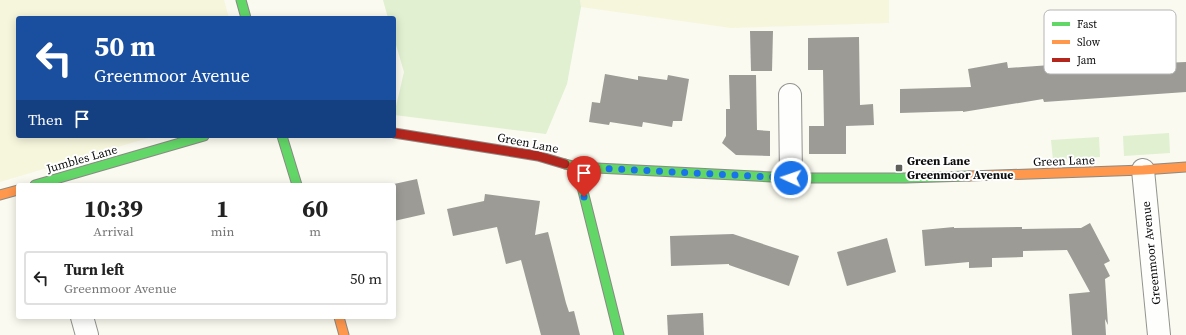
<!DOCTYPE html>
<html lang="en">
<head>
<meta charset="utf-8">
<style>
  :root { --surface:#fff; --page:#f2f2f2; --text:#222; --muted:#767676; --line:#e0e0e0 }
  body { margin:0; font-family:"Source Serif 4",serif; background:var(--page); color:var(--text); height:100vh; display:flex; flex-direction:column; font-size:15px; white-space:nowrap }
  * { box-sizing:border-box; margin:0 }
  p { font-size:13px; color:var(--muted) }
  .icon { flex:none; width:22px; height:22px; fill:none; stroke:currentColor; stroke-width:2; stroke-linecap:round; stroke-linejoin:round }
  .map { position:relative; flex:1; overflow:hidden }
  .sheet { position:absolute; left:16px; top:183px; width:380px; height:136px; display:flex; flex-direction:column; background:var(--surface); border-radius:4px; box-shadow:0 2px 10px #0003 }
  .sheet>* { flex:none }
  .hud { position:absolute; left:16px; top:16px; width:380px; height:122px; border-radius:4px; box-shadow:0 2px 10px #0003; background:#1a4fa0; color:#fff; overflow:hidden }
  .pin { position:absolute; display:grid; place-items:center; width:34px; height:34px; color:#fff; margin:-41px -17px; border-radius:50% 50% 50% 0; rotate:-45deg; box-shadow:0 0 4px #0007 }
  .pin .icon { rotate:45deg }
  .me { position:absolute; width:44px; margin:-22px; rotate:273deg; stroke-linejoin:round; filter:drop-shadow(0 0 3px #0008) }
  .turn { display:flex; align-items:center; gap:14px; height:84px; padding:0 12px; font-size:18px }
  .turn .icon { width:52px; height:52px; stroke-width:2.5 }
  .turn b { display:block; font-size:28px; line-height:34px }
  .then { display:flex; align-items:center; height:38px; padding:0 12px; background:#0003; gap:8px; font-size:15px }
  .eta { display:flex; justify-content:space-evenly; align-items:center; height:68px; text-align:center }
  .eta b { font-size:24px; font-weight:700; line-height:28px }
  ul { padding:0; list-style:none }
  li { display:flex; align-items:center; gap:12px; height:54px; margin:0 8px 6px; padding:0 4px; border:2px solid var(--line); border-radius:4px }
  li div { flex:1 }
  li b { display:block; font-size:15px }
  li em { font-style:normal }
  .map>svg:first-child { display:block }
  .farmland { fill:#f6f6dd }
  .green { fill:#e0f0d0 }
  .building { fill:#9c9b96 }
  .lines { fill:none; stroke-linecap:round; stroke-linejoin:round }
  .street-casing { stroke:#93938f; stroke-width:24 }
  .fast-casing { stroke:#8a8a85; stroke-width:11 }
  .slow-casing { stroke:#8a8a85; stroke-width:11 }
  .jam-casing { stroke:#8a8a85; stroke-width:11 }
  .street { stroke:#fefefd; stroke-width:22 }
  .fast { stroke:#63d668; stroke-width:9 }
  .slow { stroke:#ff974d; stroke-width:9 }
  .jam { stroke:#b3261e; stroke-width:9 }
  .route { stroke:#1a73e8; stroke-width:7; stroke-dasharray:0 12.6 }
  .poi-dot { fill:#5f5f5c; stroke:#fff; stroke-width:1.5 }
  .labels { text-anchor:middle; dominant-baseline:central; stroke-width:4; stroke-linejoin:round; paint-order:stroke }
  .street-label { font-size:12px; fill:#0c0c0c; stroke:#fff }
  .poi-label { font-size:12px; font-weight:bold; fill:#0c0c0c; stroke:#fff; text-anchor:start }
  .key { fill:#fff; stroke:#b6b6b6; stroke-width:1 }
  .key-label { font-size:11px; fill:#0c0c0c }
</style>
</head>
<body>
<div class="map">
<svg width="1186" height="335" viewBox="0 0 1186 335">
  <rect width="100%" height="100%" fill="#fafaf0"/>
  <!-- farmland -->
  <g class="farmland">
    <path d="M0,0H224L229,18H18V136H155L0,182Z"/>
    <path d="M580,0H889V23L731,28L581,7Z"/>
  </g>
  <!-- green -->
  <g class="green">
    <path d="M383,0H580L581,7L567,84L546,134L394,115L404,72L394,38V18H388Z"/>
    <path d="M1169,133L1170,153L1124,156L1123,136Z"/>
    <path d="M1099,137L1100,157L1053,160L1051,140Z"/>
  </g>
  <!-- building -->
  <g class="building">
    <path d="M750,31H773L772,71H751Z"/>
    <path d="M859,37L860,105L873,104L874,125L846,126V154H809V126H824L823,70H808V38Z"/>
    <path d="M1162,57L1163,63L1186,62V92L1044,102L1043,99L963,112V111L900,113V89L971,87L968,69L1007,62L1008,68Z"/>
    <path d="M605,74L638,80V76L667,80L668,75L689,79L682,121H673L672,127L643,122L642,127L610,122L609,125L589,122L592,102L600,103Z"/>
    <path d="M729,75H756L757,130L770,131V156L736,155L722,143L726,136V109H730Z"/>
    <path d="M417,179L425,214L394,221V184Z"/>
    <path d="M485,194L540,201L535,235L548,232L566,303L569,312L574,311L580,335H541L521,260L506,264L497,227L453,236L447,209L484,201Z"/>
    <path d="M1090,223L1110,261L1104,264L1110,276L1105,279L1108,325L1105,319L1106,335H1072L1069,294L1090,292L1067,250L1023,251V257L992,258V267L969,268V262L925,266L922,230L954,227V228L1022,227V229L1081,228Z"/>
    <path d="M733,234L799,256L789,286L729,265V264L671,266L670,236Z"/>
    <path d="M887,238L896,272L847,286L837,252Z"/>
    <path d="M703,313L704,335H668L667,315Z"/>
  </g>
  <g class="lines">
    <defs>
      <g id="street">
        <path d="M790,95L791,178"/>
        <path d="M1143,170L1159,335"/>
        <path d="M82,317L87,335"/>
      </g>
      <g id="fast">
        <path d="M241,0L246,18"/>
        <path d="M282,136L297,185"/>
        <path d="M565,164L577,167L791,178H905L969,176"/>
        <path d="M577,167L619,335"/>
        <path d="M35,185L204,136"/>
      </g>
      <g id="slow">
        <path d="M969,176L1143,170L1186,167"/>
        <path d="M0,195L18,190"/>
        <path d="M339,317L344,335"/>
      </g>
      <path id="jam" d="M394,133L538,156L565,164"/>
    </defs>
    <!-- street casing -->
    <use href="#street" class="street-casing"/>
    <!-- fast casing -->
    <use href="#fast" class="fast-casing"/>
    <!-- slow casing -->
    <use href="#slow" class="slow-casing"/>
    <!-- jam casing -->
    <use href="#jam" class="jam-casing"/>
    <!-- street -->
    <use href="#street" class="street"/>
    <!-- fast -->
    <use href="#fast" class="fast"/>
    <!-- slow -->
    <use href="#slow" class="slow"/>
    <!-- jam -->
    <use href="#jam" class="jam"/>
  </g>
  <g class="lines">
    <!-- route -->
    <path class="route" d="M584,197L577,167L791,178"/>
  </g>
  <!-- markers -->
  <rect class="poi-dot" x="895" y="164" width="8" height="8" rx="2"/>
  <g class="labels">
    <!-- street labels -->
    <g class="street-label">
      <text transform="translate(528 143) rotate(11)">Green Lane</text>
      <text transform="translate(82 159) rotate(-16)">Jumbles Lane</text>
      <text transform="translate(1064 161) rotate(-2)">Green Lane</text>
      <text transform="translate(1151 253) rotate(-96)">Greenmoor Avenue</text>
    </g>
    <!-- poi labels -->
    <g class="poi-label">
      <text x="907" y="161">Green Lane<tspan x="907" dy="14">Greenmoor Avenue</tspan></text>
    </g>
  </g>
  <!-- legend -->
  <rect x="1044" y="10" width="132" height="64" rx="6" class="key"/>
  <rect x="1052" y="22" width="18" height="4" fill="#63d668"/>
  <rect x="1052" y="40" width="18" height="4" fill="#ff974d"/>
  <rect x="1052" y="58" width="18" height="4" fill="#b3261e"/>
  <g class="key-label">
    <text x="1077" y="28">Fast</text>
    <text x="1077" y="46">Slow</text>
    <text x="1077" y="64">Jam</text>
  </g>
</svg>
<div class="pin" style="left:584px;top:197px;background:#d93025"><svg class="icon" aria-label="arrive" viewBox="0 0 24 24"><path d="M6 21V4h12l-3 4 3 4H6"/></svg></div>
<svg class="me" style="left:791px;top:178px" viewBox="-20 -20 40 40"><circle r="17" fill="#1a73e8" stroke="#fff" stroke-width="3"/><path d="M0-11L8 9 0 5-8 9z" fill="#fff"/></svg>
<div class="hud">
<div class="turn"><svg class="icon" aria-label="left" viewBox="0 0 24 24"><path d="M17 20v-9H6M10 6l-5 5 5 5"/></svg><div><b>50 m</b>Greenmoor Avenue</div></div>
<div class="then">Then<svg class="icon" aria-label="arrive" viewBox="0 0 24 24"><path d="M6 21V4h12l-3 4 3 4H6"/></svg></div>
</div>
<section class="sheet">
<div class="eta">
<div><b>10:39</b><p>Arrival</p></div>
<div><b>1</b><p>min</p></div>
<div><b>60</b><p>m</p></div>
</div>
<ul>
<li><svg class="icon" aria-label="left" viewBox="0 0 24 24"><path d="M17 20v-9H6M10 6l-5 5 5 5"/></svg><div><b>Turn left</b><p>Greenmoor Avenue</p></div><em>50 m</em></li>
</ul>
</section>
</div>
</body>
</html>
